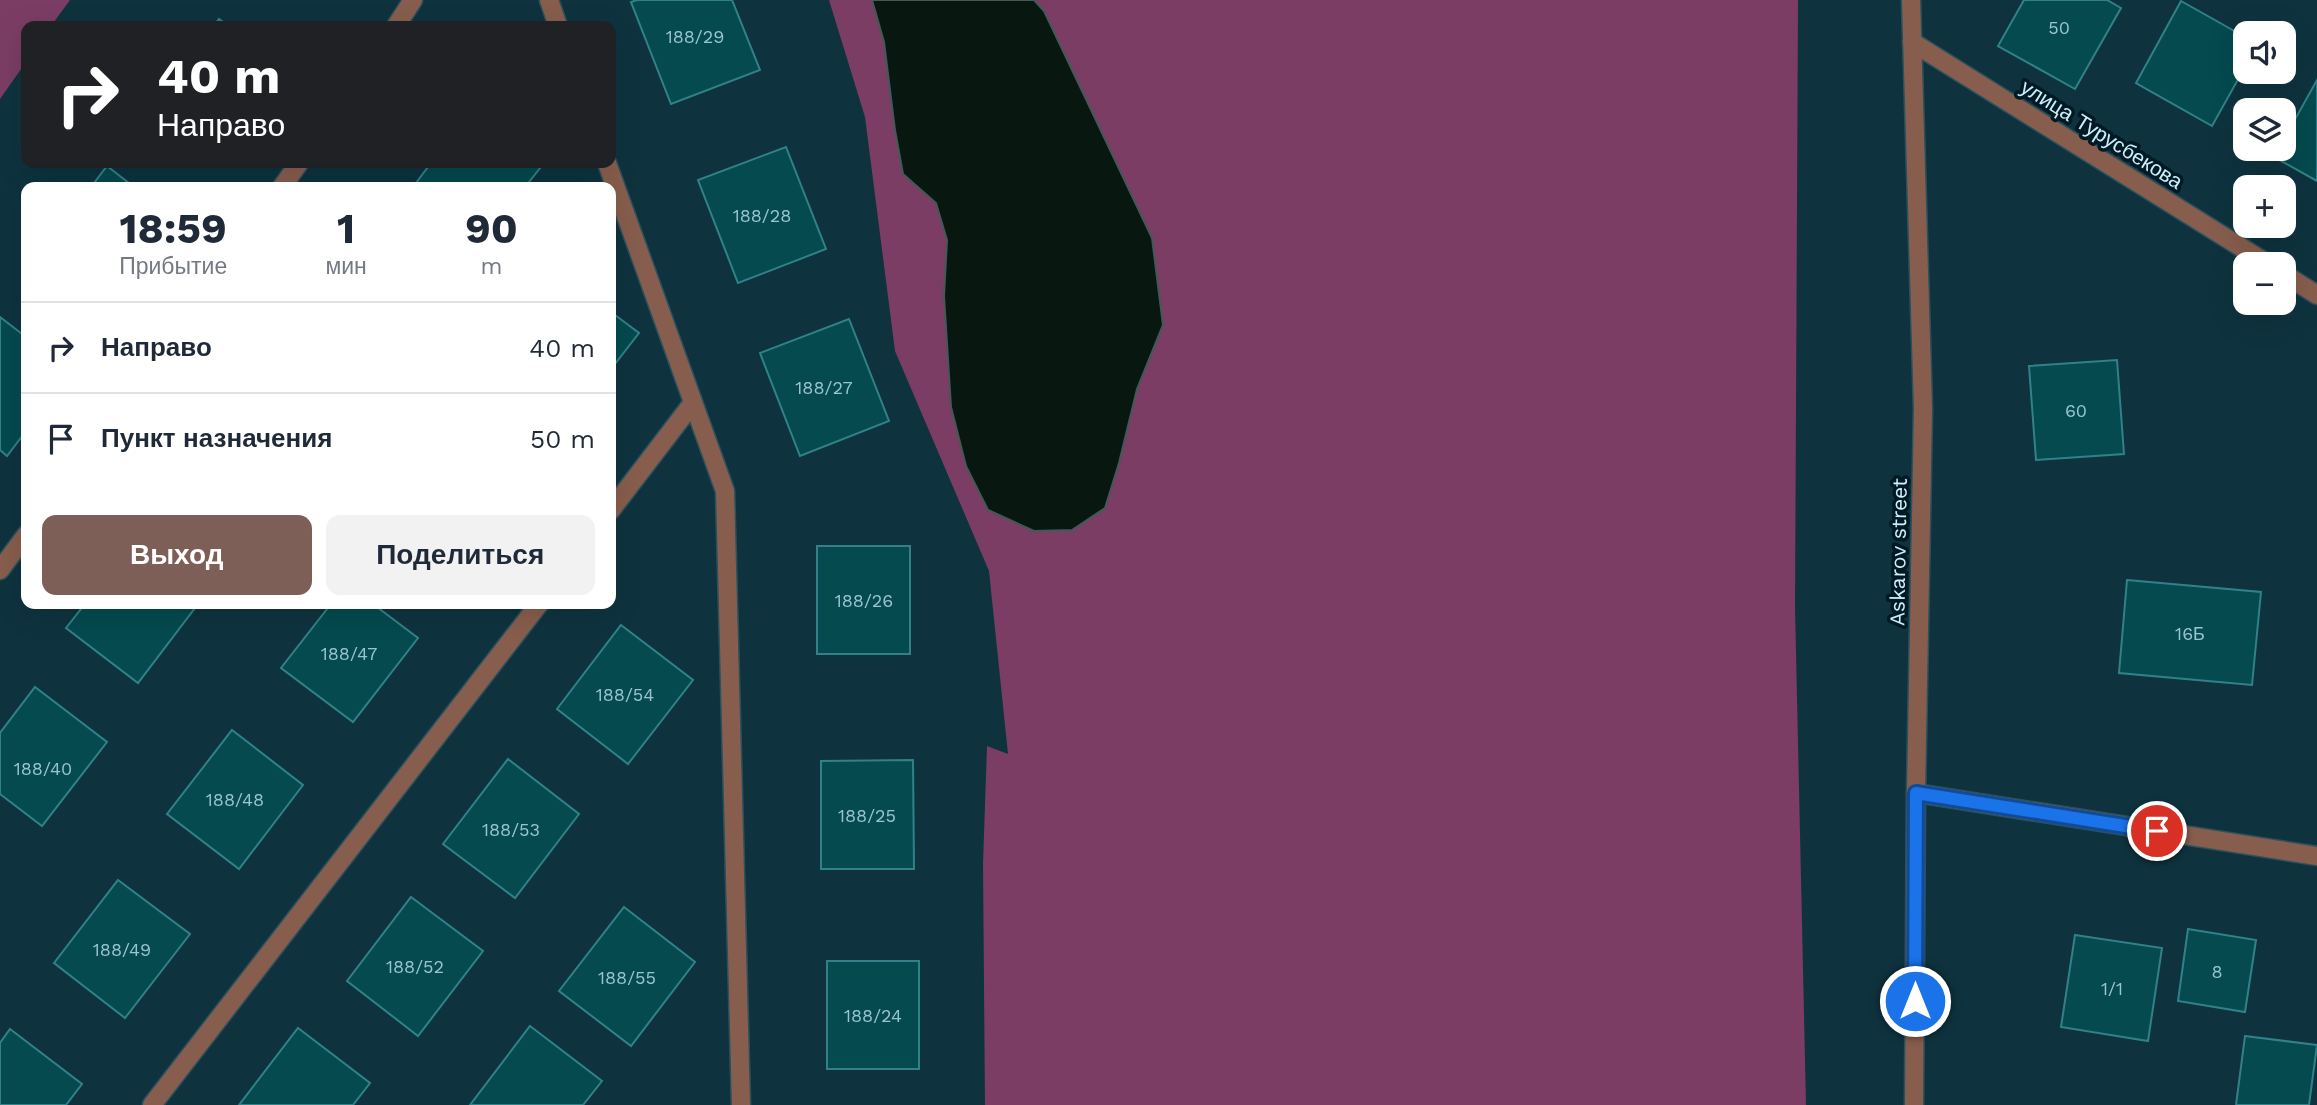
<!DOCTYPE html>
<html lang="ru">
<head>
<meta charset="utf-8">
<style>
  :root { --surface:#fff; --page:#f2f2f3; --text:#1f2937; --muted:#747a83; --line:#e0e1e3; --accent:#7e5f57 }
  body { margin:0; font-family:"Work Sans",sans-serif; background:var(--page); color:var(--text); height:100vh; display:flex; flex-direction:column; font-size:26px; white-space:nowrap }
  * { box-sizing:border-box; margin:0 }
  p { font-size:23px; color:var(--muted) }
  .icon { flex:none; width:38px; height:38px; fill:none; stroke:currentColor; stroke-width:2; stroke-linecap:round; stroke-linejoin:round }
  .map { position:relative; flex:1; overflow:hidden }
  .side { position:absolute; left:21px; top:182px; width:595px; height:427px; display:flex; flex-direction:column; background:var(--surface); border-radius:14px; box-shadow:0 7px 28px #0002 }
  .side>* { flex:none }
  .banner { position:absolute; left:21px; top:21px; width:595px; height:147px; border-radius:14px; box-shadow:0 7px 28px #0002; background:#202124; color:#fff; overflow:hidden }
  .tools { position:absolute; left:2233px; top:21px; display:grid; gap:14px }
  .tools a { display:grid; place-items:center; width:63px; height:63px; border-radius:14px; background:var(--surface); box-shadow:0 7px 28px #0002; font-size:35px }
  .pin { position:absolute; display:grid; place-items:center; width:60px; height:60px; color:#fff; margin:-30px; border:4px solid #fff; border-radius:50%; box-shadow:0 2px 7px #0007 }
  .me { position:absolute; width:77px; margin:-38px; rotate:0deg; stroke-linejoin:round; filter:drop-shadow(0 0 5px #0008) }
  .turn { display:flex; align-items:center; gap:24px; height:147px; padding:0 21px; font-size:32px }
  .turn .icon { width:91px; height:91px; stroke-width:2.5 }
  .turn b { display:block; font-size:49px; line-height:60px }
  .eta { display:flex; justify-content:space-evenly; align-items:center; height:119px; text-align:center }
  .eta b { font-size:42px; font-weight:700; line-height:49px }
  .action { display:flex; gap:14px; margin-top:auto; padding:14px 21px }
  .action a { flex:1; height:80px; border-radius:14px; background:var(--accent); color:#fff; font-size:28px; font-weight:700; line-height:80px; text-align:center }
  .action a+a { background:var(--page); color:var(--text) }
  ul { padding:0; list-style:none }
  li { display:flex; align-items:center; gap:21px; height:91px; padding:0 21px; border-top:2px solid var(--line) }
  li div { flex:1 }
  li b { display:block; font-size:26px }
  li em { font-style:normal }
  .map>svg:first-child { display:block }
  .green { fill:#7b3d64 }
  .water { fill:#081811; stroke:#435857; stroke-width:2 }
  .building { fill:#044a4f; stroke:#318288; stroke-width:2 }
  .lines { fill:none; stroke-linecap:round; stroke-linejoin:round }
  .minor-casing { stroke:#2c515d; stroke-width:21 }
  .minor { stroke:#875e4d; stroke-width:18 }
  .route-casing { stroke:#114b97; stroke-width:18 }
  .route { stroke:#1a73e8; stroke-width:12 }
  .labels { text-anchor:middle; dominant-baseline:central; stroke-width:7; stroke-linejoin:round; paint-order:stroke }
  .number-label { font-size:18px; fill:#9ac4cf }
  .street-label { font-size:21px; fill:#ccedfa; stroke:#001a23 }
</style>
</head>
<body>
<div class="map">
<svg width="2317" height="1105" viewBox="0 0 2317 1105">
  <rect width="100%" height="100%" fill="#0e333f"/>
  <!-- green -->
  <g class="green">
    <path d="M0,0H70L51,26H26V62L0,99Z"/>
    <path d="M829,0H1798L1795,607L1806,1105H985L983,864L987,746L1008,754L989,571L895,351L865,117Z"/>
  </g>
  <!-- water -->
  <path class="water" d="M872,0H1034L1044,11L1152,238L1163,325L1137,389L1119,463L1105,508L1072,530L1034,531L988,510L966,466L951,407L944,296L947,240L936,203L903,174L895,130L884,42Z"/>
  <!-- building -->
  <g class="building">
    <path d="M637,0H732L760,70L671,104L631,2Z"/>
    <path d="M2024,0H2107L2121,8L2075,89L1998,46Z"/>
    <path d="M2181,1L2245,37V67L2212,126L2136,83Z"/>
    <path d="M219,19L229,26H214Z"/>
    <path d="M2317,80V181L2274,157L2278,149H2284V139Z"/>
    <path d="M786,147L826,249L738,283L698,180Z"/>
    <path d="M431,163H544L525,187H413Z"/>
    <path d="M107,166L134,187H91Z"/>
    <path d="M611,312L639,333L611,369Z"/>
    <path d="M0,317L26,337V431L7,456L0,450Z"/>
    <path d="M849,319L889,421L800,456L760,353Z"/>
    <path d="M2117,360L2124,454L2036,460L2029,366Z"/>
    <rect x="817" y="546" width="93" height="108"/>
    <path d="M2127,580L2261,592L2252,685L2119,673Z"/>
    <path d="M85,604H198L138,683L66,628Z"/>
    <path d="M331,604H373L418,638L353,722L281,668Z"/>
    <path d="M621,625L693,680L628,764L557,709Z"/>
    <path d="M35,687L107,742L42,826L0,794V733Z"/>
    <path d="M232,730L303,785L239,869L167,814Z"/>
    <path d="M508,759L579,814L515,898L443,844Z"/>
    <path d="M913,760L914,869H821V761Z"/>
    <path d="M118,880L190,934L125,1018L54,963Z"/>
    <path d="M411,897L483,951L418,1036L347,981Z"/>
    <path d="M624,907L695,962L631,1046L559,991Z"/>
    <path d="M2188,929L2256,940L2245,1012L2178,1001Z"/>
    <path d="M2075,935L2162,948L2148,1041L2061,1027Z"/>
    <rect x="827" y="961" width="92" height="108"/>
    <path d="M530,1026L602,1081L583,1105H470Z"/>
    <path d="M298,1028L370,1083L353,1105H239Z"/>
    <path d="M10,1029L82,1084L66,1105H0V1043Z"/>
    <path d="M2245,1036L2317,1045L2309,1105H2236Z"/>
  </g>
  <g class="lines">
    <defs>
      <g id="minor">
        <path d="M549,0L558,26"/>
        <path d="M1911,0L1923,409L1916,793L1914,1105"/>
        <path d="M396,26L413,0"/>
        <path d="M1912,42L2268,264"/>
        <path d="M607,163L725,491L741,1105"/>
        <path d="M282,187L299,163"/>
        <path d="M2284,274L2317,295"/>
        <path d="M611,510L692,404"/>
        <path d="M0,570L26,535"/>
        <path d="M1916,793L2317,856"/>
        <path d="M152,1105L539,604"/>
      </g>
    </defs>
    <!-- minor casing -->
    <use href="#minor" class="minor-casing"/>
    <!-- minor -->
    <use href="#minor" class="minor"/>
  </g>
  <g class="lines">
    <defs>
      <path id="route" d="M1915,1001L1916,793L2157,831"/>
    </defs>
    <!-- route casing -->
    <use href="#route" class="route-casing"/>
    <!-- route -->
    <use href="#route" class="route"/>
  </g>
  <g class="labels">
    <!-- number labels -->
    <g class="number-label">
      <text x="2059" y="27">50</text>
      <text x="695" y="36">188/29</text>
      <text x="762" y="215">188/28</text>
      <text x="824" y="387">188/27</text>
      <text x="2076" y="410">60</text>
      <text x="864" y="600">188/26</text>
      <text x="2190" y="633">16Б</text>
      <text x="349" y="653">188/47</text>
      <text x="625" y="694">188/54</text>
      <text x="43" y="768">188/40</text>
      <text x="235" y="799">188/48</text>
      <text x="867" y="815">188/25</text>
      <text x="511" y="829">188/53</text>
      <text x="122" y="949">188/49</text>
      <text x="415" y="966">188/52</text>
      <text x="2217" y="971">8</text>
      <text x="627" y="977">188/55</text>
      <text x="2112" y="988">1/1</text>
      <text x="873" y="1015">188/24</text>
    </g>
    <!-- street labels -->
    <g class="street-label">
      <text transform="translate(2102 134) rotate(32)">улица Турусбекова</text>
      <text transform="translate(1898 552) rotate(-89)">Askarov street</text>
    </g>
  </g>
</svg>
<div class="tools">
<a><svg class="icon" aria-label="sound" viewBox="0 0 24 24"><path d="M4 9h4l5-4v14l-5-4H4zM17 9q2 3 0 6"/></svg></a>
<a><svg class="icon" aria-label="layers" viewBox="0 0 24 24"><path d="M12 4l9 5-9 5-9-5zM3 14l9 5 9-5"/></svg></a>
<a>+</a>
<a>−</a>
</div>
<div class="pin" style="left:2157px;top:831px;background:#d93025"><svg class="icon" aria-label="arrive" viewBox="0 0 24 24"><path d="M6 21V4h12l-3 4 3 4H6"/></svg></div>
<svg class="me" style="left:1915px;top:1001px" viewBox="-20 -20 40 40"><circle r="17" fill="#1a73e8" stroke="#fff" stroke-width="3"/><path d="M0-11L8 9 0 5-8 9z" fill="#fff"/></svg>
<div class="banner">
<div class="turn"><svg class="icon" aria-label="right" viewBox="0 0 24 24"><path d="M7 20v-9h11M14 6l5 5-5 5"/></svg><div><b>40 m</b>Направо</div></div>
</div>
<section class="side">
<div class="eta">
<div><b>18:59</b><p>Прибытие</p></div>
<div><b>1</b><p>мин</p></div>
<div><b>90</b><p>m</p></div>
</div>
<ul>
<li><svg class="icon" aria-label="right" viewBox="0 0 24 24"><path d="M7 20v-9h11M14 6l5 5-5 5"/></svg><div><b>Направо</b></div><em>40 m</em></li>
<li><svg class="icon" aria-label="arrive" viewBox="0 0 24 24"><path d="M6 21V4h12l-3 4 3 4H6"/></svg><div><b>Пункт назначения</b></div><em>50 m</em></li>
</ul>
<div class="action"><a>Выход</a><a>Поделиться</a></div>
</section>
</div>
</body>
</html>
